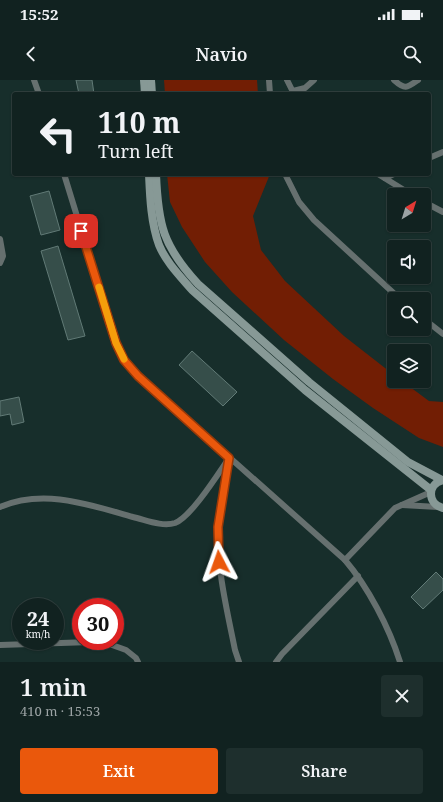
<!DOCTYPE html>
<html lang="en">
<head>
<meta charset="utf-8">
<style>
  :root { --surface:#112220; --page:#1e2f2d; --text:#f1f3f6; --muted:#9ca4a5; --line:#303f3e; --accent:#ea580c }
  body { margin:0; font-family:"Noto Serif",serif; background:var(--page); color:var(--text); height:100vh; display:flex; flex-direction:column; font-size:15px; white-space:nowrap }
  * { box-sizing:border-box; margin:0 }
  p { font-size:13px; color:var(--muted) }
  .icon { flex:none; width:22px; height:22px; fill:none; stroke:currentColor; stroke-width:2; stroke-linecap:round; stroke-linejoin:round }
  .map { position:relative; height:582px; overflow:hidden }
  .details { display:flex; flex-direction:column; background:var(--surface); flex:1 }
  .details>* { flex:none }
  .guide { position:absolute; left:12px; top:12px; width:419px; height:84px; border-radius:4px; box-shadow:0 1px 3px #0004,0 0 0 1px var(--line); background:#112220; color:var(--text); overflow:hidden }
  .needle { width:26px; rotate:38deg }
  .buttons { position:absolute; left:387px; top:108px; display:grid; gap:8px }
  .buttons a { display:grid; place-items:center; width:44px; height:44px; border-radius:4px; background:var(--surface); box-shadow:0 1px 3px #0004,0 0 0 1px var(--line); font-size:20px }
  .speed { position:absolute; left:12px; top:518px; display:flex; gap:8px; font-size:20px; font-weight:700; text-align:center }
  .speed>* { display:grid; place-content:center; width:52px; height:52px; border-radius:50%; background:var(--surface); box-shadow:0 1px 3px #0004,0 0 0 1px var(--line); line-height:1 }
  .speed small { font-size:10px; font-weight:400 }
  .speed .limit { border:6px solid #d22; background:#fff; color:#111 }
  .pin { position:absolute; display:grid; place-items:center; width:34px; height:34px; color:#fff; margin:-17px; border-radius:8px; box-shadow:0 2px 6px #0006 }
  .me { position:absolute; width:44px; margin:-22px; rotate:356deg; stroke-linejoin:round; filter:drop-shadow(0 0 3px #0008) }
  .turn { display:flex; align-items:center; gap:14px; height:84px; padding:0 20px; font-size:18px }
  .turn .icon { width:52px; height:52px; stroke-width:2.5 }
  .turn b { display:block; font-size:28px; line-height:34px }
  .round { display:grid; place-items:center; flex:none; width:42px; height:42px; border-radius:4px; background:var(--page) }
  .head { display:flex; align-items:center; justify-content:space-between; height:68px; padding:0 20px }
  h1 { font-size:24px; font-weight:600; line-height:30px }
  .button { display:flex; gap:8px; margin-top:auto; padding:8px 20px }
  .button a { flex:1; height:46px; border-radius:4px; background:var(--accent); color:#fff; font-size:16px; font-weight:600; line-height:46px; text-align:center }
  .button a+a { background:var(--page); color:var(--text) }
  .status { display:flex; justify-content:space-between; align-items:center; height:28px; padding:0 20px; background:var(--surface); direction:ltr }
  .status svg { height:11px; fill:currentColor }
  header { display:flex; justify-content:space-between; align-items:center; height:52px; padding:0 20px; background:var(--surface); font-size:18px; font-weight:600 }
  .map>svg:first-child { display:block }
  .water { fill:#721e04 }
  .building { fill:#364e4a; stroke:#617a76 }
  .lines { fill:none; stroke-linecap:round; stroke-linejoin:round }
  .street { stroke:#66706f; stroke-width:6 }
  .secondary { stroke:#879996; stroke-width:8 }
  .route-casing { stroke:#983908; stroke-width:10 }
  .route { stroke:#ea580c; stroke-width:7 }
  .slow { stroke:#f59e0b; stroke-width:7 }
</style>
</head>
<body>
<div class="status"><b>15:52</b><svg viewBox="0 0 49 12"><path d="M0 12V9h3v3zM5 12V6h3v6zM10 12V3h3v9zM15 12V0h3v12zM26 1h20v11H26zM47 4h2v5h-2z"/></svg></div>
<header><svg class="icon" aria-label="back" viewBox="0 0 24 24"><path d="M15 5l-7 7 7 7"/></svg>Navio<svg class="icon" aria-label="search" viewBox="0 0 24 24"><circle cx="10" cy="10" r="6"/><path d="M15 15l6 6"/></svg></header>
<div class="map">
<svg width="443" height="582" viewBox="0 0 443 582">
  <rect width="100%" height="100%" fill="#172e2b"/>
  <!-- water -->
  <g class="water">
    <path d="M164,0H257L258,14H165Z"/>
    <path d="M167,94H270L253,136L261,170L285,201L344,256L394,295V301H402L429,321L443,322V367L419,358L373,328L333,299L284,260L232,212L205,182L182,147L170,122Z"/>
  </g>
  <!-- building -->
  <g class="building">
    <path d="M76,0H92L94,14H79Z"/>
    <path d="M49,111L60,150L41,155L30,116Z"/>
    <path d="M58,166L85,256L68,260L41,171Z"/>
    <path d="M192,271L237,312L223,326L179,285Z"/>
    <path d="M19,317L24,342L12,345L10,334L0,336V321Z"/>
    <path d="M436,492L443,499V510L423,529L411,517Z"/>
  </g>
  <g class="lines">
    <!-- street -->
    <g class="street">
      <path d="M34,0L39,14"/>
      <path d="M269,0L270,14"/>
      <path d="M287,0L294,14"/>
      <path d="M394,0C405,10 407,8 418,0"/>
      <path d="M293,11L305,8L314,0"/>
      <path d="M429,78L443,72"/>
      <path d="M64,94L116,263L124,280L138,296L345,480C368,507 389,547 400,582"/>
      <path d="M285,94L299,122L314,140L400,219"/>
      <path d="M378,94L412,115"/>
      <path d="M385,98L394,94"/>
      <path d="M424,122L443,132"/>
      <path d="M0,159L3,176L0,183"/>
      <path d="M424,239L443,254"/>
      <path d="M229,380C225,403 219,427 218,449C217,490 227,530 235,570L239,582"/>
      <path d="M402,425L438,427"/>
      <path d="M0,427C44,408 90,425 133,437C146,440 162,447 175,443C191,437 218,394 229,378"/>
      <path d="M345,480L395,428L431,412"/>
      <path d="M0,565L91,562L112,565L126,570L136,578L138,582"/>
      <path d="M276,582L282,574L358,496"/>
    </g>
    <!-- secondary -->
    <g class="secondary">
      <path d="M144,0L145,14"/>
      <path d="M151,0L152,14"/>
      <path d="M149,94C150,117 151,143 159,165C166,182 180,196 192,210L305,310L431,410"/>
      <path d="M156,94C158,145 163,166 198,204L309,302L408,382L442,400"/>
      <path d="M443,400C427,404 427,424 443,428"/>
    </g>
  </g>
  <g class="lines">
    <defs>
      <path id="route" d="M81,151L116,263L124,280L138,296L229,378L218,447L219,482"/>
    </defs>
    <!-- route casing -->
    <use href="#route" class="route-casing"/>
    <!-- route -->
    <use href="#route" class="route"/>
    <!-- slow -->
    <path class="slow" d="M99,207L116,263L124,279"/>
  </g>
</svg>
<div class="buttons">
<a><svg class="needle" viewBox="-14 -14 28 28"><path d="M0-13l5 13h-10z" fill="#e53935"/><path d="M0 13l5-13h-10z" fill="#9ca4a5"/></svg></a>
<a><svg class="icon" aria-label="sound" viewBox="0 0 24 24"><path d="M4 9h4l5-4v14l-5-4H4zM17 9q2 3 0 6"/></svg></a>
<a><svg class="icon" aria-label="search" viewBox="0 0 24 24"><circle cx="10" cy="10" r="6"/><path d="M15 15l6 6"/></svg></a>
<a><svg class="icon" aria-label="layers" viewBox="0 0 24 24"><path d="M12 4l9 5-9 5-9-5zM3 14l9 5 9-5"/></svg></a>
</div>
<div class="speed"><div>24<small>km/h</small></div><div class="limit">30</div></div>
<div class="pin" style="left:81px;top:151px;background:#d93025"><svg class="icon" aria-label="arrive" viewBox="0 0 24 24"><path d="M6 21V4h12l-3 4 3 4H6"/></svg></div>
<svg class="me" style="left:219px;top:482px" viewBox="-20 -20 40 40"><path d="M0-17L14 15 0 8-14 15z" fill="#ea580c" stroke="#fff" stroke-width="4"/></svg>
<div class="guide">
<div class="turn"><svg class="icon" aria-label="left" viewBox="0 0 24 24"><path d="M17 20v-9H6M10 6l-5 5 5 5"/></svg><div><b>110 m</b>Turn left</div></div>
</div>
</div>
<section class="details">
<div class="head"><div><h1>1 min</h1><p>410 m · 15:53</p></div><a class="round"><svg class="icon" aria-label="close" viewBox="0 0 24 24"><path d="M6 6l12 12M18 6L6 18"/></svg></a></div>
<div class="button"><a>Exit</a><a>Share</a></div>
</section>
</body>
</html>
